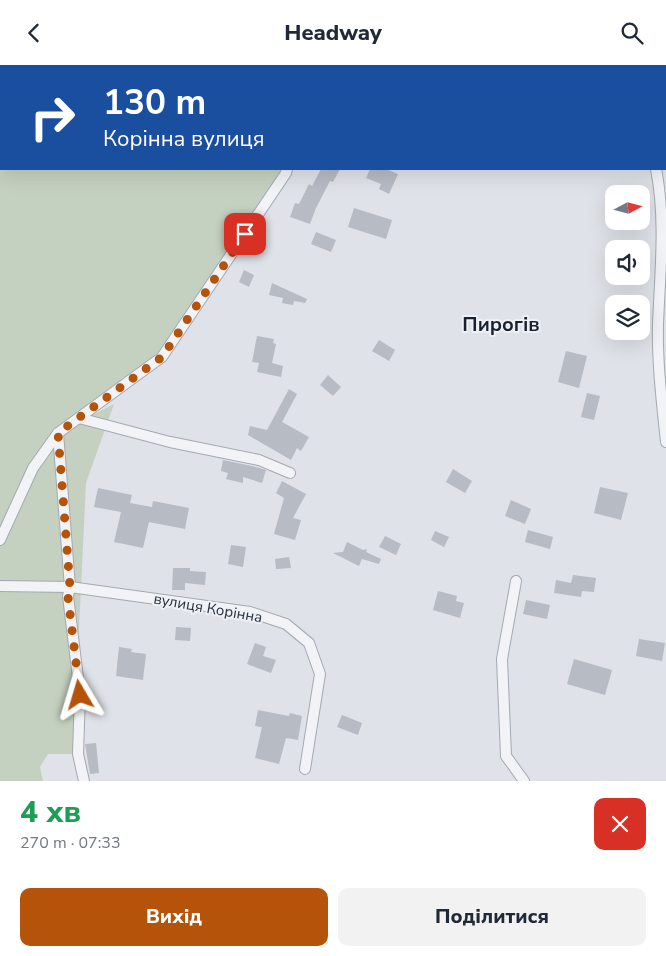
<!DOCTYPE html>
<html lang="uk">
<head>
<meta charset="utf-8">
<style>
  :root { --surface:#fff; --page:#f2f2f3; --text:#1f2937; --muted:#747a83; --accent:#b45309 }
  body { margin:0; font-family:"Nunito Sans",sans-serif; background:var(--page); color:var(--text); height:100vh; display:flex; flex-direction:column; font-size:19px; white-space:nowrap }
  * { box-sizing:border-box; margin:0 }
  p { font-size:16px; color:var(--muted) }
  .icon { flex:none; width:28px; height:28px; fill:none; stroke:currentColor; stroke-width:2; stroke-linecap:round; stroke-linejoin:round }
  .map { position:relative; height:716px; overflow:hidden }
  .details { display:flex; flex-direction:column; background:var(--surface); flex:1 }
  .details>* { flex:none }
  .hud { position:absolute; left:0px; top:0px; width:666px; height:105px; box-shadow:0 5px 20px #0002; background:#1a4fa0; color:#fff; overflow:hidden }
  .needle { width:32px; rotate:83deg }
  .controls { position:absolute; left:605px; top:120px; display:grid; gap:10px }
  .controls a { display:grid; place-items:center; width:45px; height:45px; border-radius:10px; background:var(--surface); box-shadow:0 5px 20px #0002; font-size:25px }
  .pin { position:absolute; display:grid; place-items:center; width:42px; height:42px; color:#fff; margin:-21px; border-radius:10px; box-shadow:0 2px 8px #0006 }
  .me { position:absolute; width:55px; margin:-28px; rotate:353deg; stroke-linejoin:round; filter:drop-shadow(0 0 4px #0008) }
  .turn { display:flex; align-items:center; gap:18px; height:105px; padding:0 20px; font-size:22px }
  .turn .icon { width:65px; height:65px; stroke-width:2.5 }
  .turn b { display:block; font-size:35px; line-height:42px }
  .round { display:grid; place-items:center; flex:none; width:52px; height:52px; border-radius:10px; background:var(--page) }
  .overview { display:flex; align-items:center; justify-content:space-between; height:85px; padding:0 20px }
  h1 { font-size:30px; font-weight:800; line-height:38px; color:#1e9e55 }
  .primary-button { display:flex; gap:10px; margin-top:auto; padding:10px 20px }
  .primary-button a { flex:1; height:58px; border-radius:10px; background:var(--accent); color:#fff; font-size:20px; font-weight:800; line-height:58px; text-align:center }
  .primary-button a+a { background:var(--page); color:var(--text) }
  header { display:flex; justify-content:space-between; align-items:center; height:65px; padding:0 20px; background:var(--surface); font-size:22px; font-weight:800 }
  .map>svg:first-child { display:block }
  .green { fill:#c5d1c0 }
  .building { fill:#b6bbc4 }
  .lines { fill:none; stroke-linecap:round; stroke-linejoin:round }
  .minor-casing { stroke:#a4a9b2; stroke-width:12 }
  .minor { stroke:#f1f3f6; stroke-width:10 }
  .route { stroke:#b45309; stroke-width:9; stroke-dasharray:0 16.2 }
  .labels { text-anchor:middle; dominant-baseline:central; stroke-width:4; stroke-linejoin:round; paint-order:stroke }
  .street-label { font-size:15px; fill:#28303e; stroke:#eef1f5 }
  .district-label { font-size:20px; font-weight:bold; fill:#1b222f; stroke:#eef1f5 }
</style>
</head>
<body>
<header><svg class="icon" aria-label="back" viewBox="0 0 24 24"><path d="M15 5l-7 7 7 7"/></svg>Headway<svg class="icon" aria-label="search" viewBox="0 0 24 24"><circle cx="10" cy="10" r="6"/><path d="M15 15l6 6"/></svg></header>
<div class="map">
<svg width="666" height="716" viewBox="0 0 666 716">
  <rect width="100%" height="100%" fill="#dfe2e8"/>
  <!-- green -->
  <path class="green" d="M0,0H316L1,1V104H287L162,292L63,365L114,339L86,418L73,689H48L40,702L43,716H0Z"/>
  <!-- building -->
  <g class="building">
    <path d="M321,104H340L333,117L330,116L316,143L310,159L290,152L295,138L299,139L309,119L312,121Z"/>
    <path d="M370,104H386L398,109L389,129L379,124L381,119L366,113Z"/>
    <path d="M354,143L392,155L386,174L348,162Z"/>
    <path d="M316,167L336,175L331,187L311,179Z"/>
    <path d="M244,205L254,210L249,222L239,217Z"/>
    <path d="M272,218L307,234L305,238L294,236L293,240L282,238L283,233L269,230Z"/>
    <path d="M257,271L274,274L273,278L276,279L272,298L283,301L281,312L257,307L259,298L252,297Z"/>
    <path d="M379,275L395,285L389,296L372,286Z"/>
    <path d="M566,286L587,291L579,323L558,317Z"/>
    <path d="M328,310L341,322L333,331L320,320Z"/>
    <path d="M289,324L297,329L282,357L309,372L301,386L297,383L291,395L248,370L250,361L267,365Z"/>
    <path d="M587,328L600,331L594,355L581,352Z"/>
    <path d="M223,395L252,401L266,405L262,418L243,412V418L226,414L228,408L221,406Z"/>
    <path d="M453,404L472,416L465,428L446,417Z"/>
    <path d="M282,416L306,429L293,453L301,455L295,475L274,469L284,433L276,428Z"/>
    <path d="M600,422L628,428L621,455L594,448Z"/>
    <path d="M98,423L132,430L130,438L152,442L153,436L189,443L185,464L149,457L143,483L114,477L121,447L94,442Z"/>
    <path d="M511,435L531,444L525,459L505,451Z"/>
    <path d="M528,465L553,472L550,484L525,477Z"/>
    <path d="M435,466L449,472L444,482L431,475Z"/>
    <path d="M385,471L401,479L396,490L379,482Z"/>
    <path d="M347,477L363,485L367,484L366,487L381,494L379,499L362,494L359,501L333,488L343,487Z"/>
    <path d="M231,480L246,482L243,502L228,499Z"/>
    <path d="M289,492L291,503L276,504L275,494Z"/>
    <path d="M173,503H190V506L206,507L205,520L185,518V525H172Z"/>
    <path d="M573,510L596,513L594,527L582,526L581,532L554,528L556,515L571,518Z"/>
    <path d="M438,526L457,531L456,536L464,538L460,553L433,545Z"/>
    <path d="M526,535L550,540L547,554L523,549Z"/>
    <path d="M176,562L191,563L190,576L175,575Z"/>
    <path d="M639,574L665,578L662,596L636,591Z"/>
    <path d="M255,578L266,582L263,591L276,595L271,608L247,599Z"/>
    <path d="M119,582L132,584L131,587L146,589L143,615L116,611Z"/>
    <path d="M574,594L612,605L605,630L567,619Z"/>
    <path d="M258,645L289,651L290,648L302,651L298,675L286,673L279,699L255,693L262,662L255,661Z"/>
    <path d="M342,650L362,658L358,670L337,662Z"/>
    <path d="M96,678L99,708L90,709L85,679Z"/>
  </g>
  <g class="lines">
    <defs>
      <g id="minor">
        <path d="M630,0V1"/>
        <path d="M315,1L316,0"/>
        <path d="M656,104C666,155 660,207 658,259C657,298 662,338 666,377"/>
        <path d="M79,353L170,377L259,395L290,408"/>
        <path d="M58,368L70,522L68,531L80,629L78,689L84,716"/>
        <path d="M0,475L33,403L58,368L162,292L286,108L287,104"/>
        <path d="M516,516L502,594L506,691L524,716"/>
        <path d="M0,521L70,522L250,547L286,559L309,578L320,609L305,704"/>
      </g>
    </defs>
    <!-- minor casing -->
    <use href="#minor" class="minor-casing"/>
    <!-- minor -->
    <use href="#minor" class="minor"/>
  </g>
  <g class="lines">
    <!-- route -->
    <path class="route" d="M80,630L68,532L70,522L58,368L162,292L245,169"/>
  </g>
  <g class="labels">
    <!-- street labels -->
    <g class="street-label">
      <text transform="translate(208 543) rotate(10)">вулиця Корінна</text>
    </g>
    <!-- district labels -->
    <g class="district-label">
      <text x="501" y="259">Пирогів</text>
    </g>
  </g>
</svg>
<div class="controls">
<a><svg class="needle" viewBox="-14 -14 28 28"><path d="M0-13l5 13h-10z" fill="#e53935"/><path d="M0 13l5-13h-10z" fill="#747a83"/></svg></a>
<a><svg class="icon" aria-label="sound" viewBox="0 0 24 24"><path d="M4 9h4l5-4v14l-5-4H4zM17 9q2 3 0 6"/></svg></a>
<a><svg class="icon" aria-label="layers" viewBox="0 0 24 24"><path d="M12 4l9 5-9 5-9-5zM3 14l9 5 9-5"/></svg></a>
</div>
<div class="pin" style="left:245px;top:169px;background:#d93025"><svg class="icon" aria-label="arrive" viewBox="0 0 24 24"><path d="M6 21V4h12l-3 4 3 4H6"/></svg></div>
<svg class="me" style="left:80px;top:630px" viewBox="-20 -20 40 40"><path d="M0-17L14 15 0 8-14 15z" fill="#b45309" stroke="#fff" stroke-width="4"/></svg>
<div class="hud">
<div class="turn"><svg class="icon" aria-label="right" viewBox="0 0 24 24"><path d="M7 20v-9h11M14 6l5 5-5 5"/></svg><div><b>130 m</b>Корінна вулиця</div></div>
</div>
</div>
<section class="details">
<div class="overview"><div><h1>4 хв</h1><p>270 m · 07:33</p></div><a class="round" style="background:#d93025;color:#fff"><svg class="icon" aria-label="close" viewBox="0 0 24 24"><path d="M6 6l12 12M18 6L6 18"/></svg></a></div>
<div class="primary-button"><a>Вихід</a><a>Поділитися</a></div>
</section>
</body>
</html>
